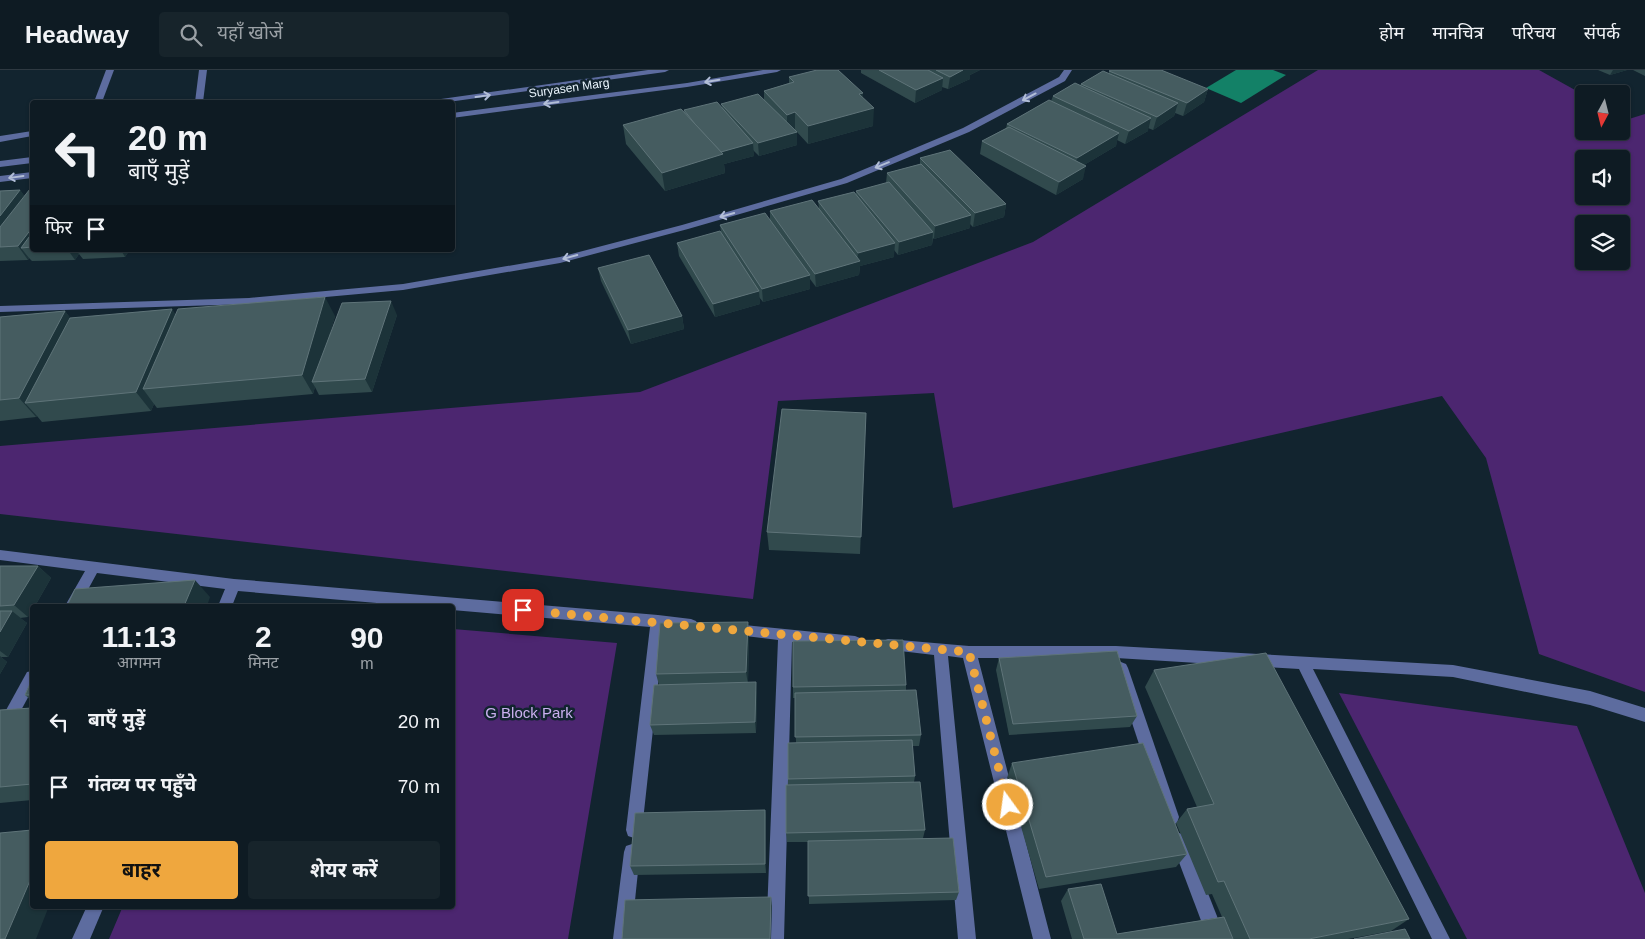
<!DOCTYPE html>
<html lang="hi">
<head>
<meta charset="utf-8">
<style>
  :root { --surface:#0e1b23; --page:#17242b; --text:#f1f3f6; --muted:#9ba1a6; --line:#2e3941; --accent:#efa73e }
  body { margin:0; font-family:Helvetica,"Noto Sans Devanagari",sans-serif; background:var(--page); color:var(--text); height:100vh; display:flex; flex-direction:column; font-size:19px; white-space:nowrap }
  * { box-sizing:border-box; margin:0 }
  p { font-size:16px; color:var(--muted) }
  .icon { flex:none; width:28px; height:28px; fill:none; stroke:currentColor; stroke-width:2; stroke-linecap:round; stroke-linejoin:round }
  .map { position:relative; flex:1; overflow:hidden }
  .drawer { position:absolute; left:30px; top:534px; width:425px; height:305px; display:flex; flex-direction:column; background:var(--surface); border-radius:5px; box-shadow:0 1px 4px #0004,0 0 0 1px var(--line) }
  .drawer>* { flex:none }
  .hud { position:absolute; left:30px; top:30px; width:425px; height:152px; border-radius:5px; box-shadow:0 1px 4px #0004,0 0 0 1px var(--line); background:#0e1b23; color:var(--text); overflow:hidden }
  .needle { width:32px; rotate:187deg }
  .controls { position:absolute; left:1575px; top:15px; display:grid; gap:10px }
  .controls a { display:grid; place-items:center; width:55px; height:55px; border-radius:5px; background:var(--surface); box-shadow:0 1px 4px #0004,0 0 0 1px var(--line); font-size:25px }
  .pin { position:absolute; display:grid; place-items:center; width:42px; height:42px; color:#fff; margin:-21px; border-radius:10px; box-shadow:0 2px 8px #0006 }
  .me { position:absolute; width:55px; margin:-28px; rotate:346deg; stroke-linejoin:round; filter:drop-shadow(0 0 4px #0008) }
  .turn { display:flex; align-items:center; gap:18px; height:105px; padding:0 15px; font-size:22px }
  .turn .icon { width:65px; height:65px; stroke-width:2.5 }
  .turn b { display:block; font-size:35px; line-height:42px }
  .then { display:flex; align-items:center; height:48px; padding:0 15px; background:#0003; gap:10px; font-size:19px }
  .eta { display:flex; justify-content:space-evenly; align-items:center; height:85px; text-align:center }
  .eta b { font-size:30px; font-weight:700; line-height:35px }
  .primary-button { display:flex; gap:10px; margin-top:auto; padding:10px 15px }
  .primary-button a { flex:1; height:58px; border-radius:5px; background:var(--accent); color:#111; font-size:20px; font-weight:700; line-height:58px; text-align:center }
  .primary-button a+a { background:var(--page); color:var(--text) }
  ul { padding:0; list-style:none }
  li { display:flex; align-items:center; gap:15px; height:65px; padding:0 15px }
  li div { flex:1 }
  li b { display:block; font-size:19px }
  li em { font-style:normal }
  header { display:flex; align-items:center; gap:30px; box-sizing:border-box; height:70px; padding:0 25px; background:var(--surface); border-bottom:1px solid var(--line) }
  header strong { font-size:24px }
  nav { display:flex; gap:28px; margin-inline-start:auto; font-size:18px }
  .search { width:350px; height:45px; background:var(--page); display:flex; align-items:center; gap:12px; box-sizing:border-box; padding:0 18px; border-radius:5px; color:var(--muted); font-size:19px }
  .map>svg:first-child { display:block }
  .green { fill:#4c2670; fill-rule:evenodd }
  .water { fill:#138167 }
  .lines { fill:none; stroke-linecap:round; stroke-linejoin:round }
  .minor { fill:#5d6c9f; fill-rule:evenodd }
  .tertiary { fill:#5d6c9f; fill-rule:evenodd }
  .wall { fill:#314a4d }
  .shaded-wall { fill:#1c3339 }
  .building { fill:#455c60; stroke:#5f7479 }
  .oneway { stroke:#b2bed7 }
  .route { stroke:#efa73e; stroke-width:9; stroke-dasharray:0 16.2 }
  .labels { text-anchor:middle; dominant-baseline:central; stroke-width:5; stroke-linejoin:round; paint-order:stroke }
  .far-street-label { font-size:12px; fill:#eaf5fd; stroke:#12242f }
  .park-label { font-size:15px; fill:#cbb0f0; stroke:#12242f }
</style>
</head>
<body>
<header>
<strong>Headway</strong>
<div class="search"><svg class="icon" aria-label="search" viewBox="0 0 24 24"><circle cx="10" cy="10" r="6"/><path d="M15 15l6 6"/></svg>यहाँ खोजें</div>
<nav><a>होम</a><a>मानचित्र</a><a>परिचय</a><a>संपर्क</a></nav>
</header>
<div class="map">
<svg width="1645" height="869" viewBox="0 0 1645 869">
  <rect width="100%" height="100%" fill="#12242f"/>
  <!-- green -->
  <g class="green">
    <path d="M1318,0H1539L1584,25V61H1621V45L1629,49L1645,44V622L1539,584L1486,388L1442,326L953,438L934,323L778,331L753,529L0,444V376L640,322L1033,172ZM1584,89H1621V126H1584ZM1584,154H1621V191H1584Z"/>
    <path d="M453,559L617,573L568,869H109L123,836H452Z"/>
    <path d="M1339,623L1577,656L1645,823V869H1467Z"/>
  </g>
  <!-- water -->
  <path class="water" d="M1236,0H1273L1286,5L1241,33L1206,18Z"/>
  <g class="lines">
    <!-- minor -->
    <g class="minor">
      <path d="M106,0H114L102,32H94Z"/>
      <path d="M199,0H207L203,32H195Z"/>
      <path d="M1064,0H1072L1065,11L969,62L847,113L688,159L560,193L403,220L249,234L0,242V236L249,228L403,214L560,187L682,155L841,109L963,58L1059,7Z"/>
      <path d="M32,61V66L0,72V66Z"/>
      <path d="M0,480L234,509L658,545L691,549L696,551L698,555L696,559L691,561L664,559L642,760L640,766L634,768L628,766L626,760L650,557L452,540V536H412L238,521L232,536H218L225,519L97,503L79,536H65L85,501L0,490Z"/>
      <path d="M734,554L855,566L860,568L862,572L860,576L855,578L792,572L784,869H766L778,570L729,564L727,560L729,556Z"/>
      <path d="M888,569L969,576H1116L1453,595L1590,621L1645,638V652L1590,635L1453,607L1313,599L1450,869H1432L1299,599L1116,588H978L1051,869H1033L963,588L948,586L976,869H958L934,585L883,579L881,575L883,571Z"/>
      <path d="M1121,592L1126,594L1128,598L1179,747L1177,753L1171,755L1165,753L1163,747L1114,598L1116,594Z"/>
      <path d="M32,601V620L5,670L0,672V651L27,602Z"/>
      <path d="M1179,763L1185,765L1226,869H1208L1171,771L1173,765Z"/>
      <path d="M632,774L638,776L640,782L631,869H613L624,782L626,776Z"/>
      <path d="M87,836H104L90,869H72Z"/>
    </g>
    <!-- tertiary -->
    <g class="tertiary">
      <path d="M648,0H669L665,2L448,32H430L434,30Z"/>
      <path d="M763,0H781L777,2L687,17L452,48V43L687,13Z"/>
      <path d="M32,87V93L0,97V91Z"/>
      <path d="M32,102V108L0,112V106Z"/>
    </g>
  </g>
  <!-- wall -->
  <g class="wall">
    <path d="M861,0H980L970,5V9L948,19L942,17V20L915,33L861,3Z"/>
    <path d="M1598,0H1627L1610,5Z"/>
    <path d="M1633,0H1645V6Z"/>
    <path d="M1109,1L1208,19L1204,32L1183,46L1175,43L1174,46L1153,60L1148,58V61L1125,74L1117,70L1116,76L1084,95L1083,109L1056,125L980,84L982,71L1006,58L1007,54L1051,31L1053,26L1080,15L1081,14L1109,4Z"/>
    <path d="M789,7L863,23V28L873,56L808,74L797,62V75L759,86L753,80L754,86L724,94L725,103L665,121L626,74L623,55L684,42V40L722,37L721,34L764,30V21L789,13Z"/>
    <path d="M920,88L1006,134L1004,147L973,157L970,154V158L934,169L933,168L932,175L898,185L894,180V187L860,196L859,205L816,217L810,209V219L763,232L759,227L760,234L715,247L679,186L677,173L721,162L720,155L770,150V141L819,138L818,131L856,125V121L886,113L887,103L920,94Z"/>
    <path d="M32,119V180H174L130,183L129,181L125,187L83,189L79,184L75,190L32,191L29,188L28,190L0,191V121L20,120L24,126Z"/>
    <path d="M598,198L682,246L684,259L631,274L601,211Z"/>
    <path d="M65,241L70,248L176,245L335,246L330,263L397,245L372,322L319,325L315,317L313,324L157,338L154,334L151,341L42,352L37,346L36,347L0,351V247Z"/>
    <path d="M866,343L860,484L769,480L767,462Z"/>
    <path d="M0,496H38L51,508L35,536H32L28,547L20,548L27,553L8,587H1L7,592L0,604Z"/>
    <path d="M749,564L748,612L757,623L756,663L654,665L650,655L659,615L656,604Z"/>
    <path d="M999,588L1137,646L1130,657L1009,665L996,600Z"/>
    <path d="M1154,600L1409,849L1391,861L1348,869H1072L1061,831L1068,819L1117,864L1222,847L1212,824L1206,825L1176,753L1187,739L1197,737L1145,617Z"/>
    <path d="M32,609V631L25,625Z"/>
    <path d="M906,615V620L921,665L919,676H912L915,706L914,712L925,760L923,768L959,822L956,830L809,834L808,772H787L786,763L788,709L796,672L795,628H793V617Z"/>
    <path d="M32,638V730L0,733V640Z"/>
    <path d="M1012,693L1187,784L1176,797L1039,819L1007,708Z"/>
    <path d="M765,740L766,750V803L634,805L630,796Z"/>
  </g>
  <!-- shaded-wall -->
  <g class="shaded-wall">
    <path d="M963,0H980L970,5V9L948,19L950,7Z"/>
    <path d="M1613,0H1627L1610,5Z"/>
    <path d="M943,8L942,20L915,33L916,20Z"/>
    <path d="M1208,19L1204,32L1183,46L1187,33Z"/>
    <path d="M863,23V41L874,38L873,56L808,74V56L859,24Z"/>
    <path d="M1178,33L1174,46L1153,60L1157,47Z"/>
    <path d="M795,42V61L787,63V45Z"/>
    <path d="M1151,48L1148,61L1125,74L1129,61Z"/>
    <path d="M797,62V75L759,86L758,73Z"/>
    <path d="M1119,63L1116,76L1074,101L1077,88Z"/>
    <path d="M753,73L754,86L724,94L725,103L665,121L662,103L718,83Z"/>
    <path d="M1086,96L1083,109L1056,125L1059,112Z"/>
    <path d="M20,120L30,133L0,173V146Z"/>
    <path d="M1006,134L1004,147L973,157L975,143Z"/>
    <path d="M971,145L970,158L934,169L935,156Z"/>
    <path d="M32,158V177L21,178L29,188L28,190L18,176Z"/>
    <path d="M933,162L932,175L898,185L899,172Z"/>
    <path d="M895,173L894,187L860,196L859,205L816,217L815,204L857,192L858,183Z"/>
    <path d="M68,180H76L79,184L75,190Z"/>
    <path d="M121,180H128L129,181L125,187Z"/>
    <path d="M810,205V219L763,232L762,219Z"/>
    <path d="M759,221L760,234L715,247L713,234Z"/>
    <path d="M325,227L335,246L316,311L312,312L315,317L313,324L302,305Z"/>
    <path d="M391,231L397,245L372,322L365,309Z"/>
    <path d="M172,239L185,258L143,319L154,334L151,341L136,322Z"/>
    <path d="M65,241L80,260L25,333L37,346L36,347L19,328Z"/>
    <path d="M682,246L684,259L631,274L628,260Z"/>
    <path d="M38,496L51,508L35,536H32V540L28,547L14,535Z"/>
    <path d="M195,510L210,527L207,536H184Z"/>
    <path d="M12,541L27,553L8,587L0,581V562Z"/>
    <path d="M748,552L749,564L748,614L746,602Z"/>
    <path d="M0,586L7,592L0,604Z"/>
    <path d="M756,612L757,623L756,663L755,652Z"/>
    <path d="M765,740L766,750V803L765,794Z"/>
    <path d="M32,806V836H49L36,869H5Z"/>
    <path d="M771,827L772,836L771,869H770Z"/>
  </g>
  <!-- building -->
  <g class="building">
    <path d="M817,0H838L863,23L859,24L874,38L808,56L795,42L787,45L764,21L794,12L789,7Z"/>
    <path d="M879,0H928L943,8L916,20Z"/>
    <path d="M936,0H963L950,7Z"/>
    <path d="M1111,0H1161L1208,19L1187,33L1109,1Z"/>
    <path d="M1103,1L1178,33L1157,47L1081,14Z"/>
    <path d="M1075,13L1151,48L1129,61L1053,26Z"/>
    <path d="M758,24L797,62L758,73L721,34Z"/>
    <path d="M1049,30L1119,63L1077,88L1007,54Z"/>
    <path d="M717,32L753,73L721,82L695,54L684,40Z"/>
    <path d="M681,39L723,84L662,103L623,55Z"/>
    <path d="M1009,57L1086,96L1059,112L982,71Z"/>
    <path d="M950,80L1006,134L975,143L920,88Z"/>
    <path d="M921,94L971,145L935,156L887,103Z"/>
    <path d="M889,112L933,162L899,172L856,121Z"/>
    <path d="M30,119H32V158L18,176L0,177V157Z"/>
    <path d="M20,120L0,146V121Z"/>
    <path d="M854,122L895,173L858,183L818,131Z"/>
    <path d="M812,130L860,191L815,204L770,141Z"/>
    <path d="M765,143L810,205L762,219L720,155Z"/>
    <path d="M720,161L759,221L713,234L677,173Z"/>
    <path d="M32,163V177L21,178Z"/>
    <path d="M649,185L682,246L628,260L598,198Z"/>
    <path d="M325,227L302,305L143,319L178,239Z"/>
    <path d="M391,231L365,309L312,312L342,233Z"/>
    <path d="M172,239L136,322L25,333L70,248Z"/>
    <path d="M65,241L19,328L0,330V247Z"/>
    <path d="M782,339L866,343L861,467L767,462Z"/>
    <path d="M0,496H38L14,535L0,536Z"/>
    <path d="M195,510L184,536H67L75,519Z"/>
    <path d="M0,541H12L0,562Z"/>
    <path d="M748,552L746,602L656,604L660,553Z"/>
    <path d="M903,570L906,615L793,617V571Z"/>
    <path d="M1117,581L1137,646L1013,654L999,588Z"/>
    <path d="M1266,583L1409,849L1309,869H1250L1224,811L1218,812L1187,739L1214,734L1154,600Z"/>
    <path d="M32,609V625H25Z"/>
    <path d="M756,612L755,652L650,655L654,615Z"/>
    <path d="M916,620L921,665L795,667V623Z"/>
    <path d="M32,638V714L0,717V640Z"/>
    <path d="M912,670L915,706L788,709V673Z"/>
    <path d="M1143,673L1187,784L1046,807L1012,693Z"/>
    <path d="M920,712L925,760L786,763V715Z"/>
    <path d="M765,740V794L630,796L635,743Z"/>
    <path d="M32,760V806L5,869H0V763Z"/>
    <path d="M953,768L959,822L808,826V771Z"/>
    <path d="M1101,814L1117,864L1224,847L1233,869H1084L1068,819Z"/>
    <path d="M771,827L770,869H622L625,830Z"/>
    <path d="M1405,859L1410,869H1354Z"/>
  </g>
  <!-- one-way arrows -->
  <defs><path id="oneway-shaft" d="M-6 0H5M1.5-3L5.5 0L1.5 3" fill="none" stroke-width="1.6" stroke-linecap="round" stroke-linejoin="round" transform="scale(1.25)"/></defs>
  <g class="oneway">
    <use href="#oneway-shaft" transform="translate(712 11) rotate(171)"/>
    <use href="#oneway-shaft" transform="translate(483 26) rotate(-8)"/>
    <use href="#oneway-shaft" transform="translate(1029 27) rotate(152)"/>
    <use href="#oneway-shaft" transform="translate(551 33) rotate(172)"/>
    <use href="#oneway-shaft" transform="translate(882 95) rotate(158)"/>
    <use href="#oneway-shaft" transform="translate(16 107) rotate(172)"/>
    <use href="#oneway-shaft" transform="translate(727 145) rotate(164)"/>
    <use href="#oneway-shaft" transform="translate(570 187) rotate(165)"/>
  </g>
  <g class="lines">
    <!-- route -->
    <path class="route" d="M523,540L969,582L1008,735"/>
  </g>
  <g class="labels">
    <!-- far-street labels -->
    <g class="far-street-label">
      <text transform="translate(569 18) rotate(-8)">Suryasen Marg</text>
    </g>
    <!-- park labels -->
    <g class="park-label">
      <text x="529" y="642">G Block Park</text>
    </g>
  </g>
</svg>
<div class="controls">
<a><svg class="needle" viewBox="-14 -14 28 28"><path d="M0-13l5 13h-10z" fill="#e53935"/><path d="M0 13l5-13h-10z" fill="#9ba1a6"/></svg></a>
<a><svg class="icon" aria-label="sound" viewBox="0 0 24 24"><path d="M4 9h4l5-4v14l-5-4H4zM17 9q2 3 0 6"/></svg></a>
<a><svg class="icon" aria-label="layers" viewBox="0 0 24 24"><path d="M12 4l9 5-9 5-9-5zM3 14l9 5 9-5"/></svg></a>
</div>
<div class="pin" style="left:523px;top:540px;background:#d93025"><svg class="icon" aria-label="arrive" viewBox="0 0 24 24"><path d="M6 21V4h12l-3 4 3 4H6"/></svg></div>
<svg class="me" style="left:1008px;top:735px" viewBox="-20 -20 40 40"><circle r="17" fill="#efa73e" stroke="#fff" stroke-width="3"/><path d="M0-11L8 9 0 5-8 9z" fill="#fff"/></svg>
<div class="hud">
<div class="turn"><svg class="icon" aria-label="left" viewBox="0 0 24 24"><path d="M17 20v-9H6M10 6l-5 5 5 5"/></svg><div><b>20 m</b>बाएँ मुड़ें</div></div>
<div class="then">फिर<svg class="icon" aria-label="arrive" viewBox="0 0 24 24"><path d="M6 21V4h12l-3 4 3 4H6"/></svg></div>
</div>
<section class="drawer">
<div class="eta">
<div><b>11:13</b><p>आगमन</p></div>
<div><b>2</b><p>मिनट</p></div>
<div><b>90</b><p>m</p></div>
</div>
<ul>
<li><svg class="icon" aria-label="left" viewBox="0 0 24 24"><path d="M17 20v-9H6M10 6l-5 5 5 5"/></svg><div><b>बाएँ मुड़ें</b></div><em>20 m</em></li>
<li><svg class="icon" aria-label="arrive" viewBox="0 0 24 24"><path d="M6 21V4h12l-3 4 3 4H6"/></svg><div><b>गंतव्य पर पहुँचे</b></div><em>70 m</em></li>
</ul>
<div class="primary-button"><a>बाहर</a><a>शेयर करें</a></div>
</section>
</div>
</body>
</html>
